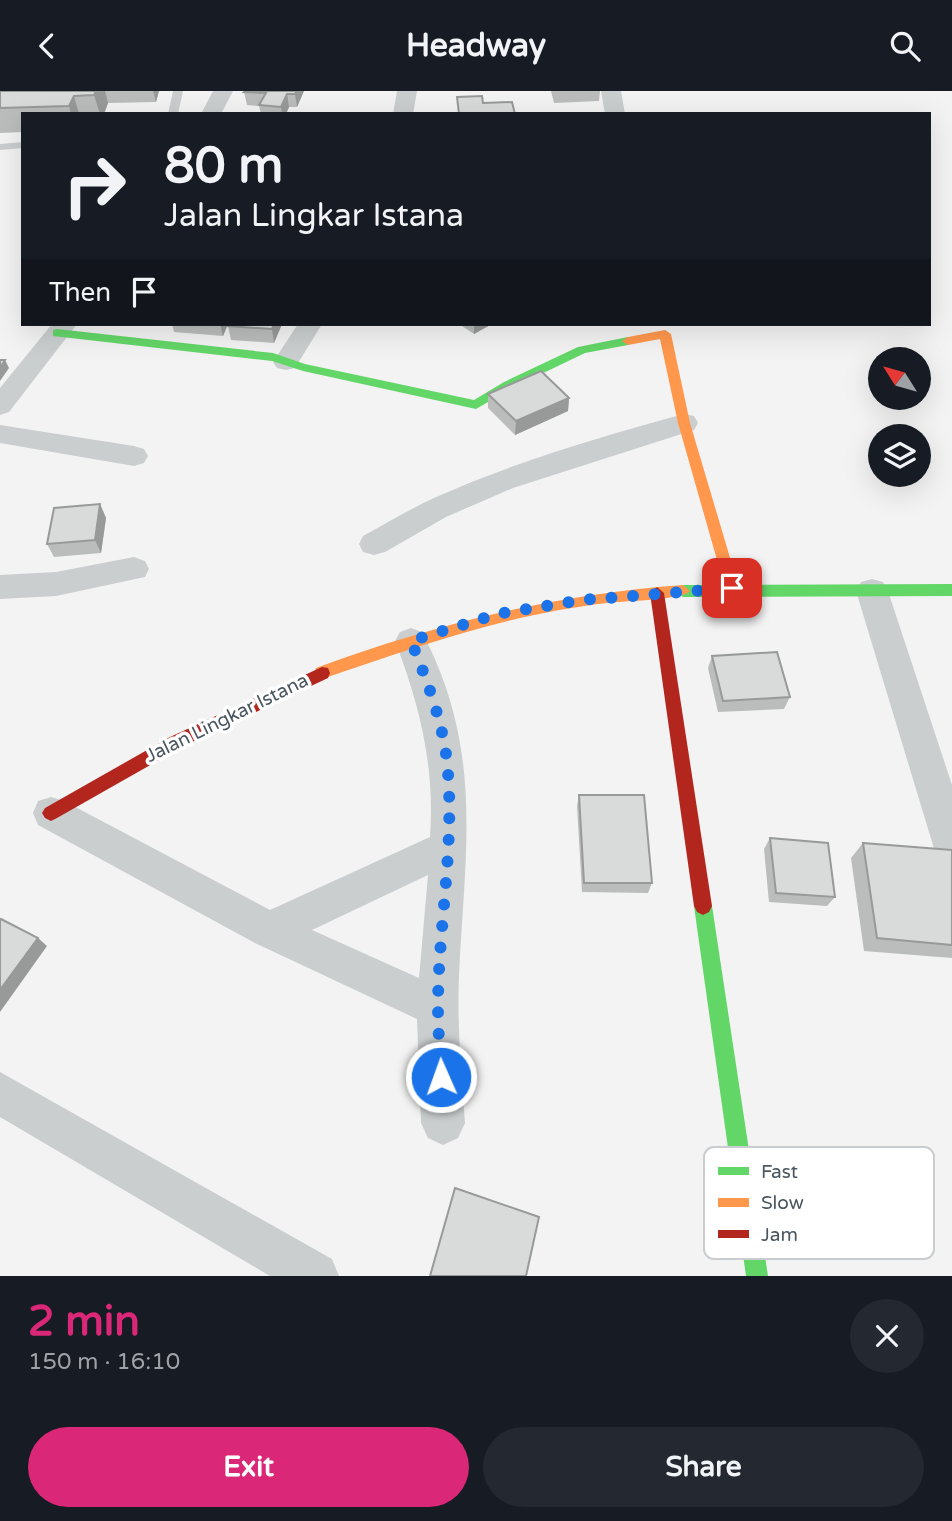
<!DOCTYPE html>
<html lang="en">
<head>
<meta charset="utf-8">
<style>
  :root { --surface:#171b24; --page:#242831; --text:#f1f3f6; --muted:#9ea1a6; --accent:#db2777 }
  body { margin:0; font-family:"Varela Round",sans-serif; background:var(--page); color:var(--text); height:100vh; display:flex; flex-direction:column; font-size:26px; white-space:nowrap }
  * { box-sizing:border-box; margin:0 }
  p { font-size:23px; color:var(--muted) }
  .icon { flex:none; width:38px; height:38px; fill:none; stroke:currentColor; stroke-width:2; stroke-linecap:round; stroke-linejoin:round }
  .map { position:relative; height:1185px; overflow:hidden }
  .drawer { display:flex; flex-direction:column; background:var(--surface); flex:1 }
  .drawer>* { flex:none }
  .hud { position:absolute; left:21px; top:21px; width:910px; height:214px; border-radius:0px; box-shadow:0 7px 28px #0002; background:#171b24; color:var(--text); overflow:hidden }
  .needle { width:46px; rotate:307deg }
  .controls { position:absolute; left:868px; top:256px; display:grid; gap:14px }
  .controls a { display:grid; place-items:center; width:63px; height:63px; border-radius:50%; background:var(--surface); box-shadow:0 7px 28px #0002; font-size:35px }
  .pin { position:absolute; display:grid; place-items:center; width:60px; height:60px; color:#fff; margin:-30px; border-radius:14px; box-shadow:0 4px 10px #0006 }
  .me { position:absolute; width:77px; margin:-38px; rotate:358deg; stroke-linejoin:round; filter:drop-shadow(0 0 5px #0008) }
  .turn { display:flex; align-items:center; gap:24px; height:147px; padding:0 28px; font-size:32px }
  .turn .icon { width:91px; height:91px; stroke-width:2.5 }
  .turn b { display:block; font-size:49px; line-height:60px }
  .then { display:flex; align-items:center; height:66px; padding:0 28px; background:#0003; gap:14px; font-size:26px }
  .round { display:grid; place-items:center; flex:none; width:74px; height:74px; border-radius:37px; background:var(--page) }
  .overview { display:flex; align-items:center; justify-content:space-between; height:119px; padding:0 28px }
  h1 { font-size:42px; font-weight:700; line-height:52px; color:var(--accent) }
  .button { display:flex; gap:14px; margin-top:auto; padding:14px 28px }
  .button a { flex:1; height:80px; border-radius:42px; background:var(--accent); color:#fff; font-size:28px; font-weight:700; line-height:80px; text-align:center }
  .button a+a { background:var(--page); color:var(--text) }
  header { display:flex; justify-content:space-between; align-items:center; height:91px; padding:0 28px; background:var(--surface); font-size:32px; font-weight:700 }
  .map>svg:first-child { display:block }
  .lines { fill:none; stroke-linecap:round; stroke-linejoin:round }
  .lane { fill:#cacecf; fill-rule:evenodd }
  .street { fill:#cacecf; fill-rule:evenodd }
  .fast { fill:#63d668; fill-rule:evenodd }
  .slow { fill:#ff974d; fill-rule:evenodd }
  .jam { fill:#b3261e; fill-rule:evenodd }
  .wall { fill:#bbbcbc }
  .shaded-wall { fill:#989999 }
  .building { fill:#d9dbdb; stroke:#989999; stroke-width:2 }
  .route { stroke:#1a73e8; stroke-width:12; stroke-dasharray:0 21.6 }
  .labels { text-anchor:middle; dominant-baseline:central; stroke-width:7; stroke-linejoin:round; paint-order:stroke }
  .street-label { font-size:19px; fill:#4a5760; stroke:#fff }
  .key { fill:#fff; stroke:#c9cdcf; stroke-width:2 }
  .key-label { font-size:19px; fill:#4a5760 }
</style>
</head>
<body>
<header><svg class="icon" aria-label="back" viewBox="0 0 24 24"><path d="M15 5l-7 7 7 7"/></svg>Headway<svg class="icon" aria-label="search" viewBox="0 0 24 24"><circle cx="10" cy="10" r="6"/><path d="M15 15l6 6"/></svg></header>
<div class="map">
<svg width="952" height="1185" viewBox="0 0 952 1185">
  <rect width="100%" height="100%" fill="#f3f3f3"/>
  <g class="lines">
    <!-- lane -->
    <g class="lane">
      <path d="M173,0H183L178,23H168Z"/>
      <path d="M23,51V57L0,59V53Z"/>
    </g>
    <!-- street -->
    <g class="street">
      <path d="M213,0H233L221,23H201Z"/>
      <path d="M397,0H417L413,23H393Z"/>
      <path d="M601,0H621L625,23H605Z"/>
      <path d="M52,233H77L9,321L0,324V297Z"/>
      <path d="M298,233H322L295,277L286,279L277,277L273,271Z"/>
      <path d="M684,323L694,325L698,332L694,339L513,397L446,426L385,461L374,464L363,461L359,453L363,445C387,432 410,418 434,407C514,371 600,346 684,323Z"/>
      <path d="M0,334L134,355L144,358L148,365L144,372L134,375L0,352Z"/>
      <path d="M134,466L145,470L149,478L145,486L56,505L0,508V484L56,481Z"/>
      <path d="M872,488L883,491L888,500L952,694V779L939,774L856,500L861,491Z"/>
      <path d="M411,537L422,541C484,660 465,757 459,884C457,933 461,982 465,1032L458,1047L443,1054L428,1047L421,1032L417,928L255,852L38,734L33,722L38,710L51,706L64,710L270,819L430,746C435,676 420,615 395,550L400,541ZM428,784L419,887L312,839Z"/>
      <path d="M0,981L332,1168L339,1185H270L0,1026Z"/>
    </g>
    <!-- fast -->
    <g class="fast">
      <path d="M57,238L273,262L305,273L474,309L504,291L578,256L628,246L634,250L628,254L585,262L512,297L476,318L303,280L272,270L53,245V239Z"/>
      <path d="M952,493V505L683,506L676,500L683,494Z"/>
      <path d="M703,806L709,809L712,815L768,1185H746L694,815L697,809Z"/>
    </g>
    <!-- slow -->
    <g class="slow">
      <path d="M665,239L671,243L690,332L739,497L732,503L725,497L678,332L660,248L628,254L622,250L628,246Z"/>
      <path d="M683,494L690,500C684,509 622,510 607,512C504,524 419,555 322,588L316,587L314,582L316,577C436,533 555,503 683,494Z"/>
    </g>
    <!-- jam -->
    <g class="jam">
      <path d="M657,496L664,502L712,815L709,821L703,824L697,821L694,815L650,502Z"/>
      <path d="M322,576L328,577L330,582L328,587L182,656L57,727L51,730L45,727L42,722L45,717L170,646Z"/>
    </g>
  </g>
  <!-- wall -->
  <g class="wall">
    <path d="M0,0H159L156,11L108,12L104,23H23V41L0,42Z"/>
    <path d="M304,0L297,16H289L286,23H261L259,15L247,14L244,1Z"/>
    <path d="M551,0H600L599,10L554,12Z"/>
    <path d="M172,233H228L223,245L174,241Z"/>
    <path d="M282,233L274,252L231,249L228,235Z"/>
    <path d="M459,233H492L474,243Z"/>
    <path d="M488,303L569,307L568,320L515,344L488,317Z"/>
    <path d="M100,413L106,427L101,462L54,466L47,453Z"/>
    <path d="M712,565L790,606L784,618L718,621L708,577Z"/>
    <path d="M579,704L652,792L648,802L582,801L577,715Z"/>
    <path d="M770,747L835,806L827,815L769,811L764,758Z"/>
    <path d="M863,752L952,759V867L864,860L851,767Z"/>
  </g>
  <!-- shaded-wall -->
  <g class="shaded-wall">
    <path d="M96,0H105L108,12L104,23H100L94,4Z"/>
    <path d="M153,0H159L156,11Z"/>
    <path d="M297,0H304L297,16L295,3Z"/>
    <path d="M287,3L289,16L286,23H282L281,16Z"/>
    <path d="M74,5L79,23H71L69,15Z"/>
    <path d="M220,233H228L223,245Z"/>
    <path d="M274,233H282L274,252L272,238Z"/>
    <path d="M474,233H492L474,243Z"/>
    <path d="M5,269L9,277L0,290V277Z"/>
    <path d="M569,307L568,320L515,344L516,330Z"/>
    <path d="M100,413L106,427L101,462L95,449Z"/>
    <path d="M38,847L47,855L0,921V899Z"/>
  </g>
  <!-- building -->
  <g class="building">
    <path d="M0,0H96L94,4L74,5L69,15L0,17Z"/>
    <path d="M245,0H297L295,3H287L281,16L259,14L266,2L244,1Z"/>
    <path d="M482,5L483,12L512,11L515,23H459L457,6Z"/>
    <path d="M229,233H274L272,238L228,235Z"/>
    <path d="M0,269H5L0,277Z"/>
    <path d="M541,280L569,307L516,330L488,303Z"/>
    <path d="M100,413L95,449L47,453L54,417Z"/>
    <path d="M777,561L790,606L723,610L712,565Z"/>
    <path d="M579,704H644L652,792H584Z"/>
    <path d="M770,747L828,752L835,806L776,802Z"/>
    <path d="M863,752L952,759V854L877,847Z"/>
    <path d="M1,828L38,847L0,899V830Z"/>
    <path d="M455,1097L539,1126L526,1185H430Z"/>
  </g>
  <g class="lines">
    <!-- route -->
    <path class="route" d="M441,986C440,963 438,939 438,916C438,839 454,760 448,682C445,636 428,592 411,550L497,523L582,509L732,497"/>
  </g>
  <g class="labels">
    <!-- street labels -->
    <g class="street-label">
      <text transform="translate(227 627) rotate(-26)">Jalan Lingkar Istana</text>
    </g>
  </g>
  <!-- legend -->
  <rect x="704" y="1056" width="230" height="112" rx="10" class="key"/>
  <rect x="718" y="1076" width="31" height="8" fill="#63d668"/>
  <rect x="718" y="1107" width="31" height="9" fill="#ff974d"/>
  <rect x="718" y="1139" width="31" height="8" fill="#b3261e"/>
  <g class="key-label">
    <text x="761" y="1087">Fast</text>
    <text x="761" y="1118">Slow</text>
    <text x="761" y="1150">Jam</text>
  </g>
</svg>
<div class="controls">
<a><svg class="needle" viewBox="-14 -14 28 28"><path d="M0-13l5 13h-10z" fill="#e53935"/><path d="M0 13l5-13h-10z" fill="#9ea1a6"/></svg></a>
<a><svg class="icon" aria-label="layers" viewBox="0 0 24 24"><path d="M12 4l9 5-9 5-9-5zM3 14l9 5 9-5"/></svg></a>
</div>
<div class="pin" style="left:732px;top:497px;background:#d93025"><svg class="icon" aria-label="arrive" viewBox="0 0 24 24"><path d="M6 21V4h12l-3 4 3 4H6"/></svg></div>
<svg class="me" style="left:441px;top:986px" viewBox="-20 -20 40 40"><circle r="17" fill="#1a73e8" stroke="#fff" stroke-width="3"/><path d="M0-11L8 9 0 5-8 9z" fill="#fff"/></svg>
<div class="hud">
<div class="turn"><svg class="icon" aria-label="right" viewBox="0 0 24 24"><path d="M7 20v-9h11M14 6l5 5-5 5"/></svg><div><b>80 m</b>Jalan Lingkar Istana</div></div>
<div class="then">Then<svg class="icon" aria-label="arrive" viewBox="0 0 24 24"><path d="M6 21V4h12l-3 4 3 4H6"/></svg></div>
</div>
</div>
<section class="drawer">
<div class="overview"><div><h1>2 min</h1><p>150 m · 16:10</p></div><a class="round"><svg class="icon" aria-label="close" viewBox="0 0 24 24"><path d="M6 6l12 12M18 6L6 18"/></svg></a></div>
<div class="button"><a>Exit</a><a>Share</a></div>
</section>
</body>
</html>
